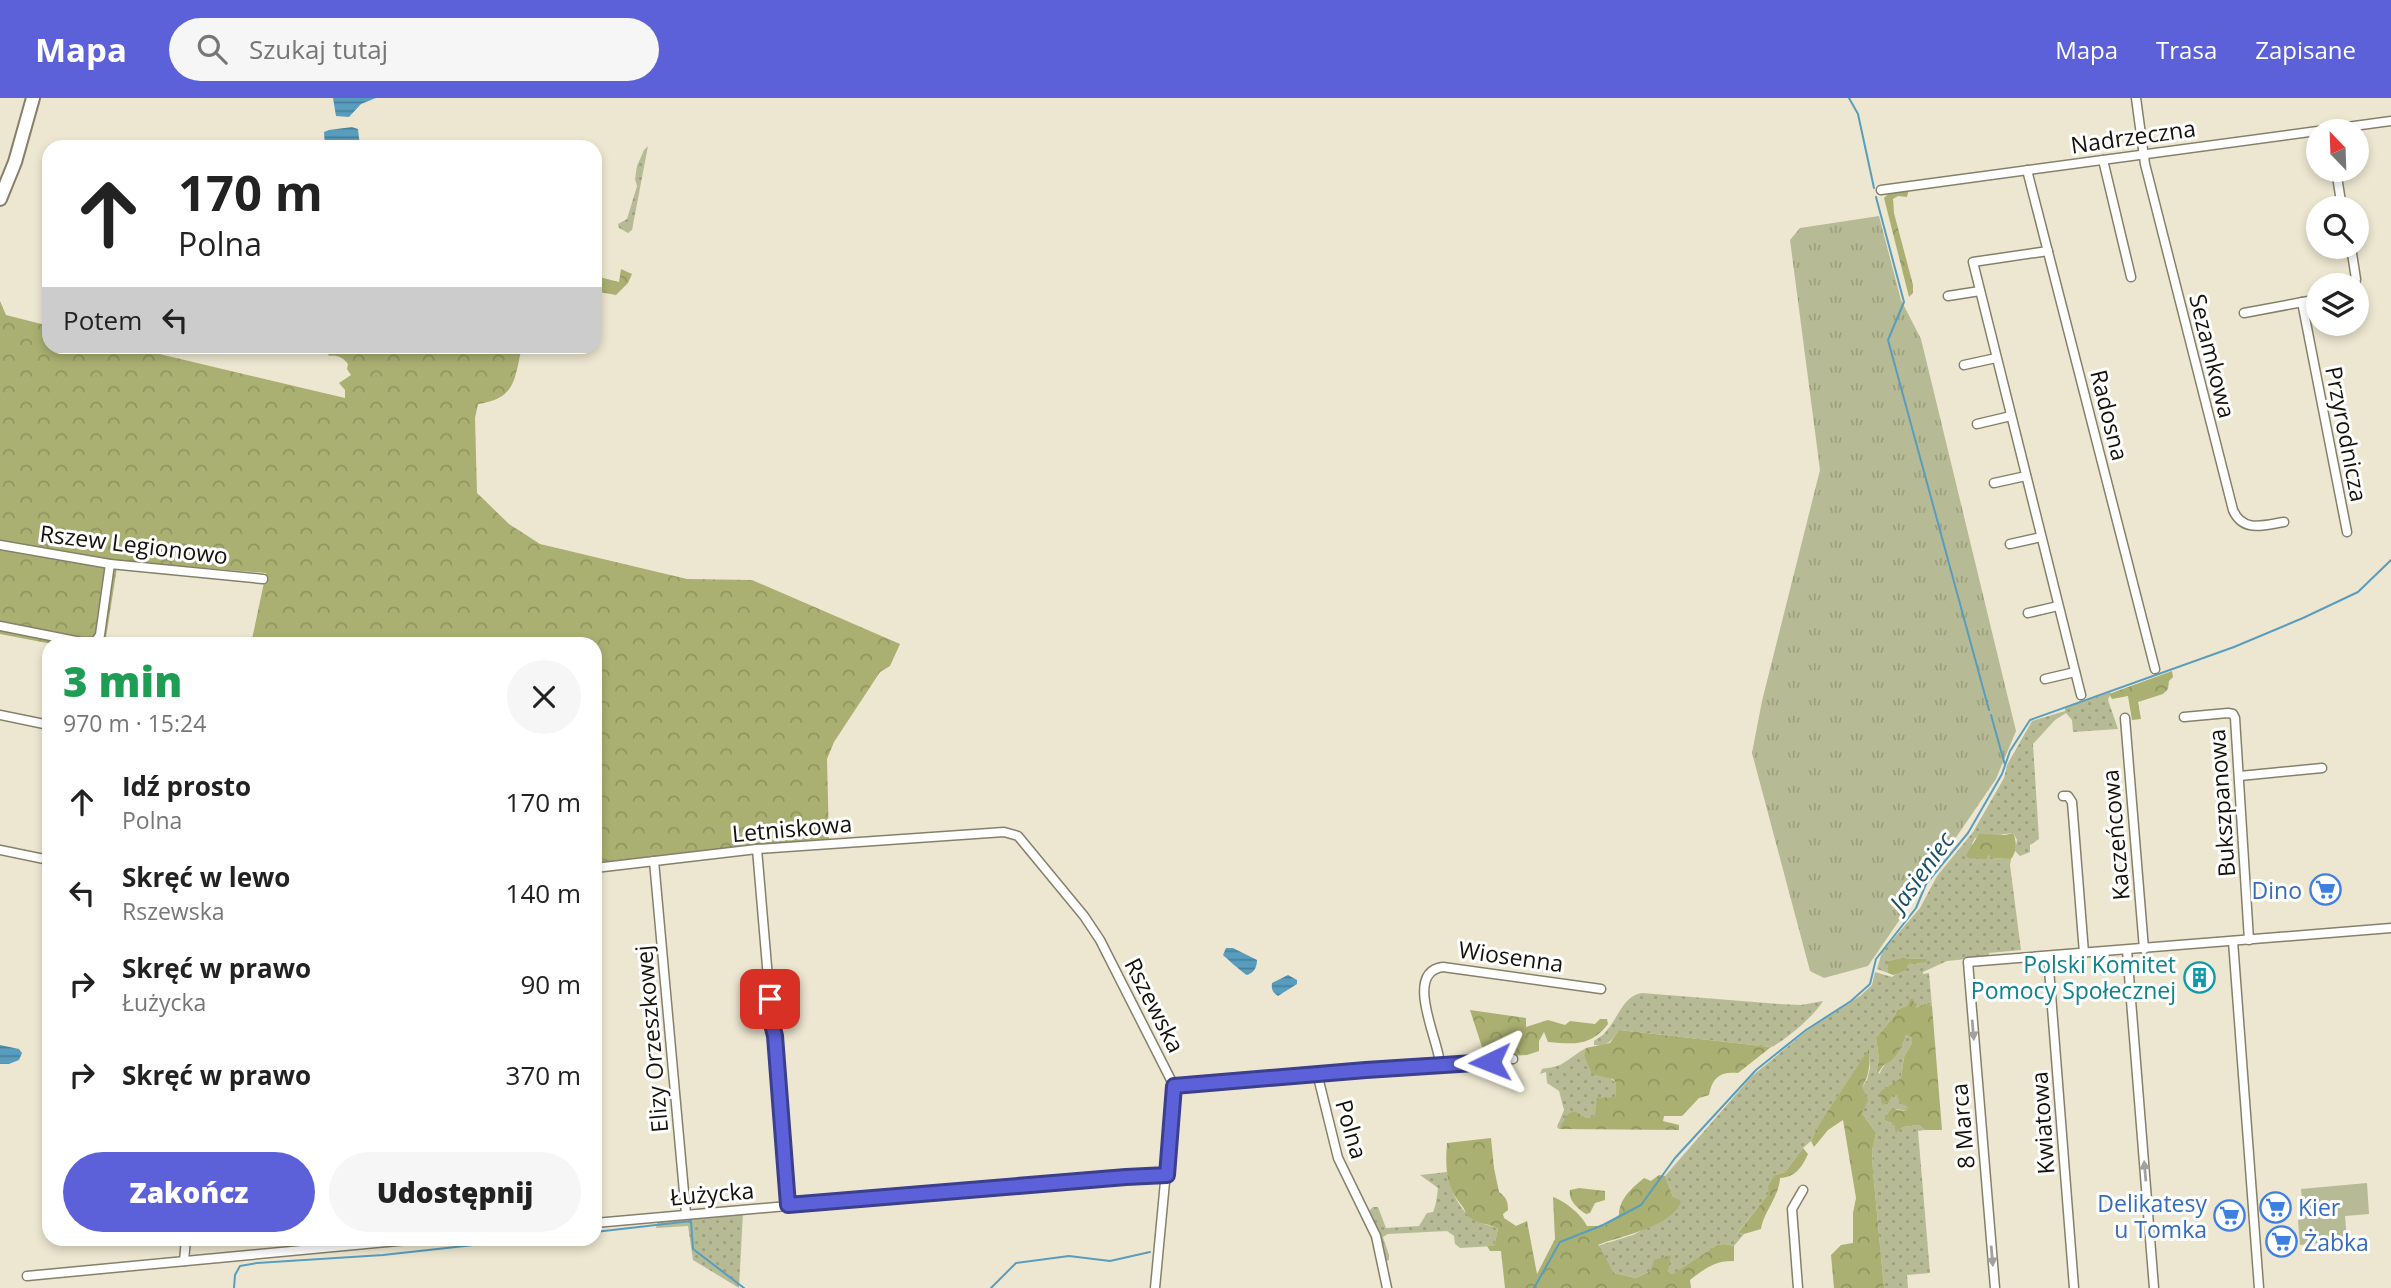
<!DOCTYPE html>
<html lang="pl">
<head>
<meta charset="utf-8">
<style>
  :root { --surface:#fff; --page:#f6f6f6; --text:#222; --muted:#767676; --accent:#5c61d9 }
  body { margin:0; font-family:"Open Sans",sans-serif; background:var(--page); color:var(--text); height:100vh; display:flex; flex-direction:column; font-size:26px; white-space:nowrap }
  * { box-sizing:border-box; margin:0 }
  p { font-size:23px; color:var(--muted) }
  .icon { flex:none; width:38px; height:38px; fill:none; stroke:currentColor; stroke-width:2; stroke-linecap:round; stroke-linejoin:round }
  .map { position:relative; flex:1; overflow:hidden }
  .details { position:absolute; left:42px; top:539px; width:560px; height:609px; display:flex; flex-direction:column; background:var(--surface); border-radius:21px; box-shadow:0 4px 10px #0003 }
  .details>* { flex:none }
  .hud { position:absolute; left:42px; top:42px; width:560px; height:214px; border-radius:21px; box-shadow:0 4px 10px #0003; background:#fff; color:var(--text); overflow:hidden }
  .needle { width:46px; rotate:337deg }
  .fabs { position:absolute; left:2306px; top:21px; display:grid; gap:14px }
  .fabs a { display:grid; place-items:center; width:63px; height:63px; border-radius:50%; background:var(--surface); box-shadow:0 4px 10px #0003; font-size:35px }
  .pin { position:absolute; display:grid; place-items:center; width:60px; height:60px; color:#fff; margin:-30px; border-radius:14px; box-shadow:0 4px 10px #0006 }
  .me { position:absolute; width:77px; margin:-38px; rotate:268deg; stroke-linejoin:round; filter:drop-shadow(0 0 5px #0008) }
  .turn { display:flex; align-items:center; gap:24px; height:147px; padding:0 21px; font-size:32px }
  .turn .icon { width:91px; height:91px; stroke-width:2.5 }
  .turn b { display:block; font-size:49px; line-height:60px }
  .then { display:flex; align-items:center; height:66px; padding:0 21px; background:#0003; gap:14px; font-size:26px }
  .round { display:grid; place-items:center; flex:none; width:74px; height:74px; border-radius:37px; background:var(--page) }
  .headline { display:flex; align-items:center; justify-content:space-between; height:119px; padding:0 21px }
  h1 { font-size:42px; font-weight:800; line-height:52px; color:#1e9e55 }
  .primary-button { display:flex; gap:14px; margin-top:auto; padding:14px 21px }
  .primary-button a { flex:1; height:80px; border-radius:42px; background:var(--accent); color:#fff; font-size:28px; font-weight:800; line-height:80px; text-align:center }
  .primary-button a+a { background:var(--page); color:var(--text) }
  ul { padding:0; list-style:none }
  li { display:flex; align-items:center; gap:21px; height:91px; padding:0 21px }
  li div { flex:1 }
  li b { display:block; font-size:26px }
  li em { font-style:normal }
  header { display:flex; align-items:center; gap:42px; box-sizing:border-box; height:98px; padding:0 35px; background:var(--accent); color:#fff }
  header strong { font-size:33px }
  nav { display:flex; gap:38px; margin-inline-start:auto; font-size:24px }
  .search { width:490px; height:63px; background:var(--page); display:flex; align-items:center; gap:18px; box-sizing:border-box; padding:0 24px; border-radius:38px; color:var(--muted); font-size:26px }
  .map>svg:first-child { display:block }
  .grass { fill:url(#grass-dots) }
  .forest { fill:url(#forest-crowns) }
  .park { fill:url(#park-tufts) }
  .pitch { fill:#b6bb95 }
  .water { fill:url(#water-rules) }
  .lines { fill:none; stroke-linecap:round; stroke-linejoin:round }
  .stream { stroke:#599dbe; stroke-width:2 }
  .street-casing { stroke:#86806b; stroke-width:11 }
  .secondary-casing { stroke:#86806b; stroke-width:16 }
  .street { stroke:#fff; stroke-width:8 }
  .secondary { stroke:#fff; stroke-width:12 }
  .oneway { fill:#a1a09d }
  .route-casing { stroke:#3c3f8d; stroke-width:18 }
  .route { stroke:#5c61d9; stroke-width:12 }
  .labels { text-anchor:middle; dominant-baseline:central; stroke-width:6; stroke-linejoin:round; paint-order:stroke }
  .street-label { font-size:23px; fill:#14120a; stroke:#fff }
  .shop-label { font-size:23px; fill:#366cbe; stroke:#fff; text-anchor:end }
  .culture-label { font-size:23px; fill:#0d838f; stroke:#fff; text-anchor:end }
  .water-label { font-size:24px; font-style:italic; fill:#195068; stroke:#fff }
</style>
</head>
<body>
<header>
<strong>Mapa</strong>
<div class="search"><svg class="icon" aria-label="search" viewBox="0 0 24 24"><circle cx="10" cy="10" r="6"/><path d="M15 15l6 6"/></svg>Szukaj tutaj</div>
<nav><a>Mapa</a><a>Trasa</a><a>Zapisane</a></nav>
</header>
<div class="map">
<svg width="2391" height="1190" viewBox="0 0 2391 1190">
  <defs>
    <pattern id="grass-dots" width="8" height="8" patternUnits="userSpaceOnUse" patternTransform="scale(1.75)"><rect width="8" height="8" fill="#b6bb95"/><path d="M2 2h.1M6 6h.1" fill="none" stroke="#9ca07f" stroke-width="1.8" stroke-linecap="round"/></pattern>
    <pattern id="forest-crowns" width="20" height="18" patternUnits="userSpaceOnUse" patternTransform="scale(1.75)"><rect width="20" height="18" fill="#a9b071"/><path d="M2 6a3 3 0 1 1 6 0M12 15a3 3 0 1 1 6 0" fill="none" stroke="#919660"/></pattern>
    <pattern id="park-tufts" width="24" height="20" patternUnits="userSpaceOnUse" patternTransform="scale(1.75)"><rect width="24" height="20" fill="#b6bb95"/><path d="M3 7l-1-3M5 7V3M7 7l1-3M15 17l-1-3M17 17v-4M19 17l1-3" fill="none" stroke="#9ca07f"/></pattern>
    <pattern id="water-rules" width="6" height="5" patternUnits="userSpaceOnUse" patternTransform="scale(1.75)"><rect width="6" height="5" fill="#599dbe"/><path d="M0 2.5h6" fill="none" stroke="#487f99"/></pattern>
  </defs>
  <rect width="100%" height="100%" fill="#ede7d1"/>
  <!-- grass -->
  <g class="grass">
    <path d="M648,48L632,132L628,135L619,130L618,126L627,121L637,88L635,81L637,68L644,52Z"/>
    <path d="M2111,594L2108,602L2118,631L2073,634L2072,622L2066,615L2055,622L2033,646L2039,741L2030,747V754L2020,758L2015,753L2017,742L2013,735L1975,740L1972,746L1987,757L1990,756L1992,760L2011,761L2010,767L2021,852L1989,855V859L1947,863L1923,874V876L1929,875L1932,908L1925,905L1916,910L1908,907L1897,912L1895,917L1876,940L1879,960L1876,976L1880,975C1886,960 1901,957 1906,937L1912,938V945L1904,959L1901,980L1880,995L1898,997L1908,1011L1905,1013L1897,1011L1884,1022L1894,1026L1897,1034L1903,1029L1919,1027L1925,1032L1918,1033L1930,1175L1907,1177L1908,1190H1884L1873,1073L1872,1053L1876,1035L1862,1015V989L1867,982L1870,970L1869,952L1819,1026L1811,1043L1803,1050L1785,1074L1775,1077L1769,1095L1740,1132L1738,1135L1744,1136L1734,1148L1724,1146L1717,1147L1672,1178L1668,1173H1651L1636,1180L1614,1175L1597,1148L1633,1137L1665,1120L1673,1099L1665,1078L1752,978L1809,931L1860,898L1872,887L1875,874L1892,879L1908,866L1926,861L1901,860L1888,863V875L1877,871L1882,854L1920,810L1937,778L1973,734L2004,680L2007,667L2032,623L2065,613V610Z"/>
    <path d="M1642,895L1779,906L1801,907L1823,903C1815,917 1785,943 1771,949L1619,932C1611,944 1608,948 1594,947V943C1598,940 1604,937 1607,932C1618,920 1624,897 1642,895Z"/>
    <path d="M1586,950L1584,957L1616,985L1617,999L1605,1001L1596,1018L1587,1020L1575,1013L1559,1031L1557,1029L1564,1012L1559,993L1547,985L1546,974L1540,976L1542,971C1547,970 1555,969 1560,967C1569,962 1577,955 1586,950Z"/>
    <path d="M1447,1074C1453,1096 1459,1116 1482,1125C1488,1128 1492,1127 1498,1131L1494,1148L1460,1150L1455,1146L1454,1138L1447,1133L1388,1136L1383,1139L1389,1157V1162L1386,1163L1382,1146L1369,1113L1373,1109H1378L1386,1130L1419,1128L1427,1115L1433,1114C1436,1108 1437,1098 1438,1090L1420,1077Z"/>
    <path d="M743,1114L739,1190L693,1162L688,1128L656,1130L658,1122Z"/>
  </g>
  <!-- forest -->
  <g class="forest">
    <path d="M1909,91L1907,99L1898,98L1893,101L1894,115L1913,187V195L1909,199L1884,100L1892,92Z"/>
    <path d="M621,171L632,176L628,185L616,197L595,193V178L619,184Z"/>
    <path d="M0,203L6,217L49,228V248L130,249L345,300V292L339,285L351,277L347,271L348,266C343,259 337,257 329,258L325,249H522C514,281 517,300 478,306L475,320L477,395L509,426L540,446L687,481L752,482L900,546L890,568L880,574L834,644L827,661L829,743L595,766V546H251L266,475L118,463L105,546H52L0,536Z"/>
    <path d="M2172,573L2173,579L2169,583L2168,591L2163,596L2138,604L2141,621L2132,622L2128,598L2112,601L2109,596Z"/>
    <path d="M2013,735C2017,743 2017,754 2011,761L1991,760L1989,756L1986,761L1968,760L1966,757L1979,736L2005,737Z"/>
    <path d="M1901,860L1927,861L1926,864L1908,866L1906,872L1893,877L1888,875V863Z"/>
    <path d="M1910,901H1913L1916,910L1925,905L1932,908L1942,1032H1925L1919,1027L1903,1029L1896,1035L1894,1026L1884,1022L1891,1011L1905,1013L1908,1011L1906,1008L1900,1005L1897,997H1892L1889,1004L1882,1007L1880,994L1901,980L1904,959L1912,945V939L1906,937C1904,945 1898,956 1892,962C1891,963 1883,967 1883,968C1880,971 1879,975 1876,977L1879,960L1876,940L1895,917L1897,912L1908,907Z"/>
    <path d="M1470,912L1526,920V929L1548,922L1565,927L1570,923L1595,926L1600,921H1607L1608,926C1590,949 1574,946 1548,944L1544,934L1539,943V953L1527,957L1494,959L1483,952Z"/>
    <path d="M1619,932L1771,949L1738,975C1720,973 1712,980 1709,997L1699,1000L1682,1018H1664L1663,1023L1679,1027V1032L1559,1031L1568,1016L1575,1013L1587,1020L1595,1018L1597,1000L1616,999V985L1613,981L1592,976L1584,957L1586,950L1610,945Z"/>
    <path d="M1869,951C1870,965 1870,977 1862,989L1868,1002L1862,1015L1876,1035L1872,1053L1873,1073L1884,1190H1834L1831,1157L1841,1147L1853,1145V1115L1856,1100L1843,1022L1828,1032L1814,1049L1811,1043L1819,1026Z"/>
    <path d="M1491,1040L1494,1070L1499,1094C1506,1099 1508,1103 1508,1112L1503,1116L1504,1120L1516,1128L1527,1123L1537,1176L1555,1141L1553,1099C1565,1103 1582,1117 1587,1128H1604L1619,1117C1619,1101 1632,1090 1644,1080L1651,1083L1659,1077L1665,1078L1673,1099L1681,1103C1673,1129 1620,1138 1598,1147L1614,1175L1636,1180L1651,1173L1654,1162L1671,1157L1668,1173L1672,1177L1717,1147L1724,1146L1734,1148V1163C1716,1162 1704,1171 1690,1182L1691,1190H1505L1501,1153H1490L1487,1148H1494L1498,1131C1490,1125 1480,1127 1472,1121C1466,1118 1466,1113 1462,1108C1446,1088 1445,1070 1447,1045Z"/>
    <path d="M1803,1050L1808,1056C1802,1069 1796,1079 1780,1080C1779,1099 1764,1113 1761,1131L1744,1136L1738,1135L1769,1095L1768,1088L1775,1077L1785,1074Z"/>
    <path d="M1579,1090L1605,1093V1102L1595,1105L1590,1115L1586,1116C1578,1111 1568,1102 1570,1092Z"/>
  </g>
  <!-- park -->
  <path class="park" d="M1879,118L1901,202L1921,241L2016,633L1996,681L1868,868L1824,880L1810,873L1752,655L1762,603L1820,372L1790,142L1800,130Z"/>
  <!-- pitch -->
  <path class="pitch" d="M2367,1085L2369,1116L2345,1118L2347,1143L2300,1147L2298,1122L2304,1121L2301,1091Z"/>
  <!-- water -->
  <g class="water">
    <path d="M333,0H376L361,6L349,19L336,18Z"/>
    <path d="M352,29L358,31L360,49H325L324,34L329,32Z"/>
    <path d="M1226,850H1233L1257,862C1257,869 1254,875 1247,877C1244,876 1225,859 1223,857Z"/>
    <path d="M1288,877L1297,882V886L1278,898C1273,895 1271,891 1272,885Z"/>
    <path d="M0,947L19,951L22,955L19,962L9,966H0Z"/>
  </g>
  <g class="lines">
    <!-- stream -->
    <g class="stream">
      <path d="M1849,0L1858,16L1874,90"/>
      <path d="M1876,99L1904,204L1888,242L1989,612"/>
      <path d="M1991,617L2005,667"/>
      <path d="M595,1134L691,1123L693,1151L744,1190"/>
      <path d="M234,1190L235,1177L240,1168L257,1165L383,1157L527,1141"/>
      <path d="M991,1190L1016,1165L1069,1158L1110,1163L1150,1154"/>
      <path d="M1534,1190L1560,1144L1603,1127L1641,1107L1675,1060L1756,972L1806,932L1851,903L1870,886L1876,861L1916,810L1926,786L1968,735L2002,676L2010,653L2030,622L2234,549L2303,520L2358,494L2391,462"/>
    </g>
    <defs>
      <g id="street">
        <path d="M2136,0L2145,66L2233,412C2243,435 2264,427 2284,424"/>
        <path d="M2103,62L2131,179"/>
        <path d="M2027,72L2155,571"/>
        <path d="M2336,72L2342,110"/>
        <path d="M1881,92L2391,23"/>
        <path d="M2351,149L2356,181L2355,187"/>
        <path d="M2048,153L1973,164L2081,597"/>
        <path d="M1948,198L1980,193"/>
        <path d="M2302,204L2347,434"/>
        <path d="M2244,215L2319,201"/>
        <path d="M1964,267L1996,260"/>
        <path d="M1977,326L2011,318"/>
        <path d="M1994,385L2026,378"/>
        <path d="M2010,446L2041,439"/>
        <path d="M0,447L110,466L263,481"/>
        <path d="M2028,515L2058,508"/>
        <path d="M0,528L81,544H95L100,537L110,466"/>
        <path d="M2045,581L2075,574"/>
        <path d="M0,617L49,627"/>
        <path d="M2184,619L2228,615L2233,616L2235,620L2249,842"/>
        <path d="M2125,620L2144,851"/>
        <path d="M2240,678L2322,670"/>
        <path d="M2063,698H2068L2072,704L2084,855"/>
        <path d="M757,751L772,927L775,938L788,1107"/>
        <path d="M0,752L49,762"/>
        <path d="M654,763L686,1116"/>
        <path d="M595,770L757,751L1004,734L1018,738L1084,818L1100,842L1174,988L1155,1190"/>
        <path d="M2233,843L2259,1190"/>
        <path d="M2127,852L2154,1190"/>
        <path d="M2048,858L2074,1190"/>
        <path d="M1440,966C1439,943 1403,874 1443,869L1601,891"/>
        <path d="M1317,975L1513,961"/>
        <path d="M1174,988L1317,975L1338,1060L1376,1138L1387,1190"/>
        <path d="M595,1125L1126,1078L1167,1077"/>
        <path d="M184,1163L186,1141"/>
        <path d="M27,1178L419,1141"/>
        <path d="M1798,1190L1792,1111L1803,1092"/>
        <path d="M1995,1190L1968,864L2391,830"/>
      </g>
      <path id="secondary" d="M0,101L15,64L33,0"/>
    </defs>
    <!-- street casing -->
    <use href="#street" class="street-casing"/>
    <!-- secondary casing -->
    <use href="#secondary" class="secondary-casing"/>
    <!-- street -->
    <use href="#street" class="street"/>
    <!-- secondary -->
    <use href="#secondary" class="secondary"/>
  </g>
  <!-- one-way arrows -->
  <defs><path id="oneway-solid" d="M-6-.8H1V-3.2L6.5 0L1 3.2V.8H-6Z" transform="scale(1.75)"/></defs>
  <g class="oneway">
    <use href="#oneway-solid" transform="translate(1973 932) rotate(85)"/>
    <use href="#oneway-solid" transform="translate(2145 1073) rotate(-95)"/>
    <use href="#oneway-solid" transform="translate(1992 1158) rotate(85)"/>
  </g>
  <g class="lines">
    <defs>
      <path id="route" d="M770,901L772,926L775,938L788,1107L1126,1079L1167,1077L1174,988L1366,972L1490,964"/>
    </defs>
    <!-- route casing -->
    <use href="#route" class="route-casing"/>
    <!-- route -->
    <use href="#route" class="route"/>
  </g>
  <!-- icons -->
  <defs>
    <symbol id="supermarket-ring" viewBox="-11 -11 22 22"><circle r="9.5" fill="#fff" stroke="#3f7fe0" stroke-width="1.5"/><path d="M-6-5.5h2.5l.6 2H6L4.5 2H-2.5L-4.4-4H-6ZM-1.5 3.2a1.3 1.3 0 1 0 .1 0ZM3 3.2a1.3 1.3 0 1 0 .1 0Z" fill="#3f7fe0"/></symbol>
    <symbol id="building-ring" viewBox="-11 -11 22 22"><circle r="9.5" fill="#fff" stroke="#0f9aa8" stroke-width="1.5"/><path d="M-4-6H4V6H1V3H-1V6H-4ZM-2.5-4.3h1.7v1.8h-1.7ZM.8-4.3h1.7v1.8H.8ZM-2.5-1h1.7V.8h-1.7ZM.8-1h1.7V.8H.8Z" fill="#0f9aa8"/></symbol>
  </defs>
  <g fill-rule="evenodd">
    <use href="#supermarket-ring" x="2308" y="774" width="35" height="35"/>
    <use href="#building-ring" x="2182" y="862" width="35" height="35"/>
    <use href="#supermarket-ring" x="2258" y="1092" width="35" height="35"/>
    <use href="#supermarket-ring" x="2212" y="1100" width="35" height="35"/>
    <use href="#supermarket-ring" x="2264" y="1126" width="35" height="35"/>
  </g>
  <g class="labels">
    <!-- street labels -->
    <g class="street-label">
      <text transform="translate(2133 38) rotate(-8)">Nadrzeczna</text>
      <text transform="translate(2213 258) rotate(76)">Sezamkowa</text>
      <text transform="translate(2110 317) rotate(76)">Radosna</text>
      <text transform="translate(2347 336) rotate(79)">Przyrodnicza</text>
      <text transform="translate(134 446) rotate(7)">Rszew Legionowo</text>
      <text transform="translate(2221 705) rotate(-94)">Bukszpanowa</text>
      <text transform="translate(792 730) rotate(-5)">Letniskowa</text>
      <text transform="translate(2115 737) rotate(-95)">Kaczeńcowa</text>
      <text transform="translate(1511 858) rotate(8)">Wiosenna</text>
      <text transform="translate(1155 907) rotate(63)">Rszewska</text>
      <text transform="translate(651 941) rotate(-95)">Elizy Orzeszkowej</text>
      <text transform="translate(2042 1025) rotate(-94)">Kwiatowa</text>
      <text transform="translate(1962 1028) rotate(-95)">8 Marca</text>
      <text transform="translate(1352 1031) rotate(74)">Polna</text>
      <text transform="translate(712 1095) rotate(-5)">Łużycka</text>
    </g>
    <!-- shop labels -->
    <g class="shop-label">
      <text x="2302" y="792">Dino</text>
      <text x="2207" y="1105">Delikatesy<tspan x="2207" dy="26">u Tomka</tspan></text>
      <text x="2298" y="1109" text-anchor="start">Kier</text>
      <text x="2304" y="1144" text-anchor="start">Żabka</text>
    </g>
    <!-- culture labels -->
    <g class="culture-label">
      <text x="2176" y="866">Polski Komitet<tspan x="2176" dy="26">Pomocy Społecznej</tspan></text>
    </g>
    <!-- water labels -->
    <g class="water-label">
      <text transform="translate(1921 773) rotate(-54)">Jasieniec</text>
    </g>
  </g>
</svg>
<div class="fabs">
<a><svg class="needle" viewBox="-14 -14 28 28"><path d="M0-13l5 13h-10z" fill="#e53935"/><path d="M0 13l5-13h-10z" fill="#767676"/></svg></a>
<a><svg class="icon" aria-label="search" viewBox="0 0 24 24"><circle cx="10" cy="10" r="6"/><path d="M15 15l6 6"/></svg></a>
<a><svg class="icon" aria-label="layers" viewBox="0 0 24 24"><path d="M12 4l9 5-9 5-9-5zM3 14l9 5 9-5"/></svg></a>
</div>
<div class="pin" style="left:770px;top:901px;background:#d93025"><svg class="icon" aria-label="arrive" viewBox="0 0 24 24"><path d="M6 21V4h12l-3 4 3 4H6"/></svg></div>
<svg class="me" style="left:1490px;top:964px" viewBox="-20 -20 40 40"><path d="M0-17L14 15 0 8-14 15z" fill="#5c61d9" stroke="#fff" stroke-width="4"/></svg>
<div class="hud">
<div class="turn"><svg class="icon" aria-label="ahead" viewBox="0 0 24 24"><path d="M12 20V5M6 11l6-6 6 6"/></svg><div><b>170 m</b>Polna</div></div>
<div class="then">Potem<svg class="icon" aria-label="left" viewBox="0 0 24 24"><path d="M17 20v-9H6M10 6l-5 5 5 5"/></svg></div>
</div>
<section class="details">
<div class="headline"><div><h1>3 min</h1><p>970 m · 15:24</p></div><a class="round"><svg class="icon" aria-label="close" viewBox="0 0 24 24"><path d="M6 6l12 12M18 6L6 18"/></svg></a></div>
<ul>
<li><svg class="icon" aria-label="ahead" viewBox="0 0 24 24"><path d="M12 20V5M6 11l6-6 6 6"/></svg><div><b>Idź prosto</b><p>Polna</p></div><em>170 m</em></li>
<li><svg class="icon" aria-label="left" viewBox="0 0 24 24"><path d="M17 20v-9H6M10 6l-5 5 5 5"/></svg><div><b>Skręć w lewo</b><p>Rszewska</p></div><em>140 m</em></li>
<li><svg class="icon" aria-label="right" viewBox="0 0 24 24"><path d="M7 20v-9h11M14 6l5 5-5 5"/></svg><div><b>Skręć w prawo</b><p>Łużycka</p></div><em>90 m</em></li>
<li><svg class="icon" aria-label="right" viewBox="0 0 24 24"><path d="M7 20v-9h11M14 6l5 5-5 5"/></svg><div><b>Skręć w prawo</b></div><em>370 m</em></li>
</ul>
<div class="primary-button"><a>Zakończ</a><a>Udostępnij</a></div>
</section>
</div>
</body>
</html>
